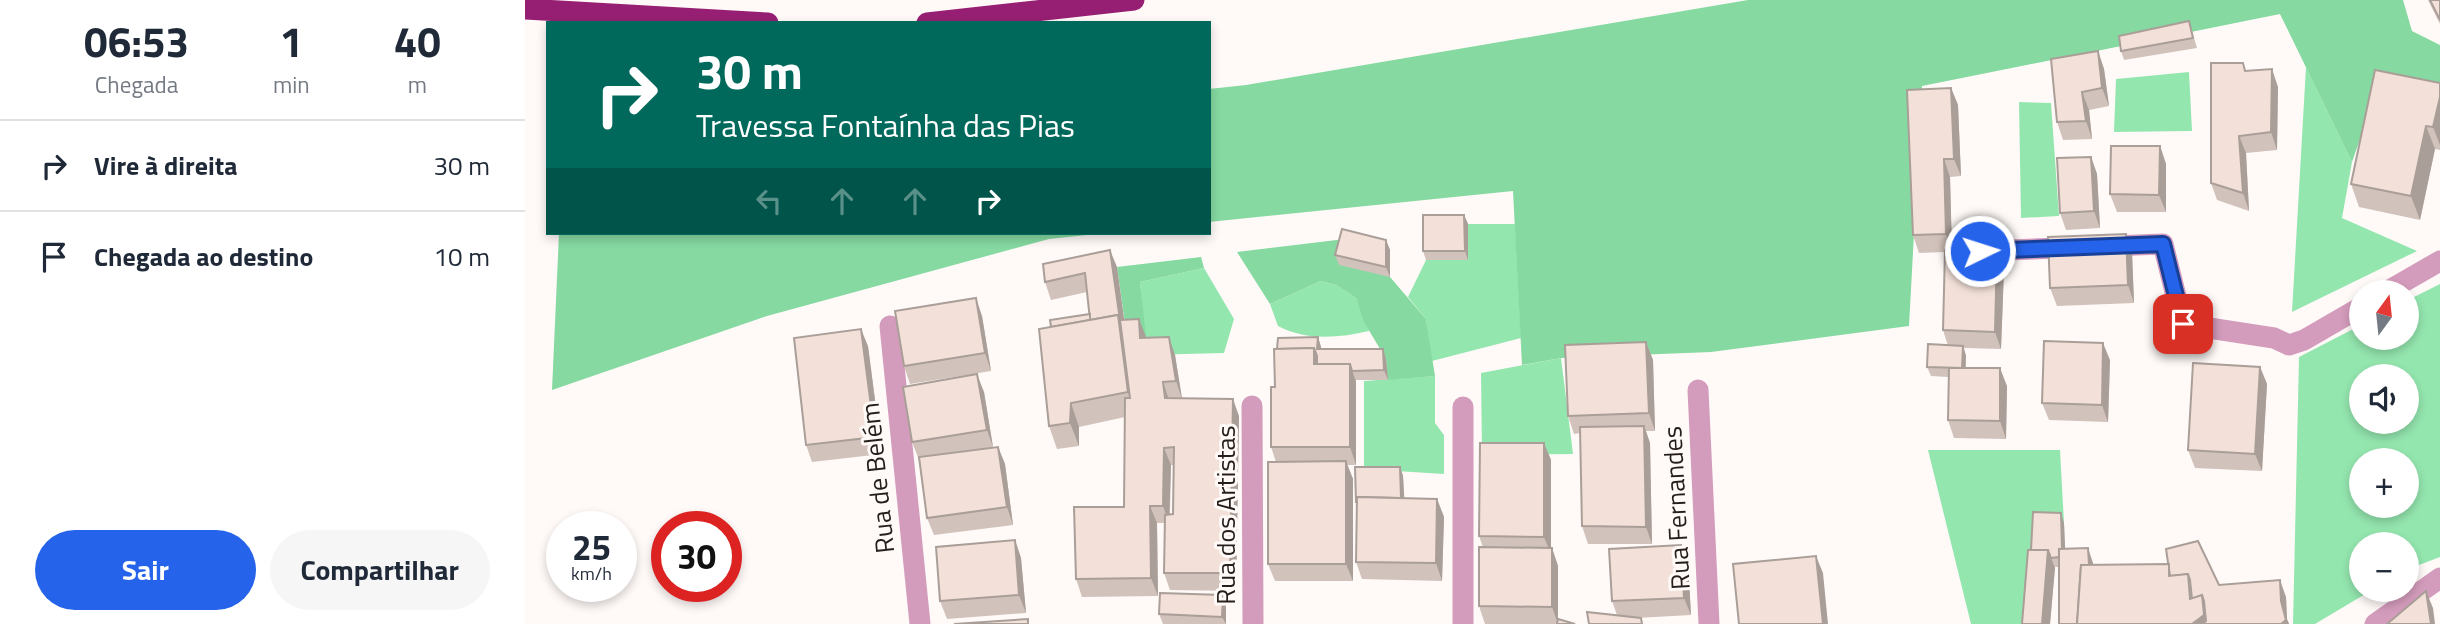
<!DOCTYPE html>
<html lang="pt">
<head>
<meta charset="utf-8">
<style>
  :root { --surface:#fff; --page:#f6f6f7; --text:#1f2937; --muted:#747a83; --line:#e0e1e3; --accent:#2563eb }
  body { margin:0; font-family:"Titillium Web",sans-serif; background:var(--page); color:var(--text); height:100vh; display:flex; flex-direction:column; font-size:26px; white-space:nowrap }
  * { box-sizing:border-box; margin:0 }
  p { font-size:23px; color:var(--muted) }
  .icon { flex:none; width:38px; height:38px; fill:none; stroke:currentColor; stroke-width:2; stroke-linecap:round; stroke-linejoin:round }
  .map { position:relative; flex:1; overflow:hidden }
  .panel { display:flex; flex-direction:column; background:var(--surface); width:525px }
  .panel>* { flex:none }
  .hud { position:absolute; left:21px; top:21px; width:665px; height:214px; border-radius:0px; box-shadow:0 4px 10px #0003; background:#00695c; color:#fff; overflow:hidden }
  .needle { width:46px; rotate:15deg }
  .buttons { position:absolute; left:1824px; top:280px; display:grid; gap:14px }
  .buttons a { display:grid; place-items:center; width:70px; height:70px; border-radius:50%; background:var(--surface); box-shadow:0 4px 10px #0003; font-size:35px }
  .speed { position:absolute; left:21px; top:511px; display:flex; gap:14px; font-size:35px; font-weight:700; text-align:center }
  .speed>* { display:grid; place-content:center; width:91px; height:91px; border-radius:50%; background:var(--surface); box-shadow:0 4px 10px #0003; line-height:1 }
  .speed small { font-size:18px; font-weight:400 }
  .speed .limit { border:10px solid #d22; background:#fff; color:#111 }
  .pin { position:absolute; display:grid; place-items:center; width:60px; height:60px; color:#fff; margin:-30px; border-radius:14px; box-shadow:0 4px 10px #0006 }
  .me { position:absolute; width:77px; margin:-38px; rotate:86deg; stroke-linejoin:round; filter:drop-shadow(0 0 5px #0008) }
  .turn { display:flex; align-items:center; gap:24px; height:147px; padding:0 35px; font-size:32px }
  .turn .icon { width:91px; height:91px; stroke-width:2.5 }
  .turn b { display:block; font-size:49px; line-height:60px }
  .lanes { display:flex; align-items:center; height:66px; padding:0 35px; background:#0003; justify-content:center; gap:35px; direction:ltr }
  .lanes .off { opacity:.35 }
  .eta { display:flex; justify-content:space-evenly; align-items:center; height:119px; text-align:center }
  .eta b { font-size:42px; font-weight:700; line-height:49px }
  .cta { display:flex; gap:14px; margin-top:auto; padding:14px 35px }
  .cta a { flex:1; height:80px; border-radius:42px; background:var(--accent); color:#fff; font-size:28px; font-weight:700; line-height:80px; text-align:center }
  .cta a+a { background:var(--page); color:var(--text) }
  ul { padding:0; list-style:none }
  li { display:flex; align-items:center; gap:21px; height:91px; padding:0 35px; border-top:2px solid var(--line) }
  li div { flex:1 }
  li b { display:block; font-size:26px }
  li em { font-style:normal }
  main { display:flex; flex:1; min-height:0 }
  .map>svg:first-child { display:block }
  .green { fill:#94e6af; fill-rule:evenodd }
  .forest { fill:#85d9a1 }
  .lines { fill:none; stroke-linecap:round; stroke-linejoin:round }
  .minor { stroke:#d49cbc; stroke-width:21 }
  .highway { stroke:#971f73; stroke-width:21 }
  .wall { fill:#d1c2bb; fill-rule:evenodd }
  .shaded-wall { fill:#aa9e98 }
  .building { fill:#f3e1d9; stroke:#aa9e98; stroke-width:2 }
  .route-casing { stroke:#184099; stroke-width:18 }
  .route { stroke:#2563eb; stroke-width:12 }
  .labels { text-anchor:middle; dominant-baseline:central; stroke-width:6; stroke-linejoin:round; paint-order:stroke }
  .street-label { font-size:26px; fill:#261e1a; stroke:#fffaf8 }
</style>
</head>
<body>
<main>
<section class="panel">
<div class="eta">
<div><b>06:53</b><p>Chegada</p></div>
<div><b>1</b><p>min</p></div>
<div><b>40</b><p>m</p></div>
</div>
<ul>
<li><svg class="icon" aria-label="right" viewBox="0 0 24 24"><path d="M7 20v-9h11M14 6l5 5-5 5"/></svg><div><b>Vire à direita</b></div><em>30 m</em></li>
<li><svg class="icon" aria-label="arrive" viewBox="0 0 24 24"><path d="M6 21V4h12l-3 4 3 4H6"/></svg><div><b>Chegada ao destino</b></div><em>10 m</em></li>
</ul>
<div class="cta"><a>Sair</a><a>Compartilhar</a></div>
</section>
<div class="map">
<svg width="1915" height="624" viewBox="0 0 1915 624">
  <rect width="100%" height="100%" fill="#fffaf8"/>
  <!-- green -->
  <g class="green">
    <path d="M1781,67L1827,162L1817,218L1892,251L1767,312Z"/>
    <path d="M1664,72L1667,131L1589,132L1591,79Z"/>
    <path d="M1494,102L1526,103L1534,216L1496,218Z"/>
    <path d="M943,224H990L996,338L907,361L901,319L883,297L901,260H943Z"/>
    <path d="M679,268L709,319L699,353L621,355L615,282Z"/>
    <path d="M796,281L811,285L831,298L844,331C814,338 781,341 753,326L745,304Z"/>
    <path d="M1915,284V557L1881,570V544H1836V590H1847L1790,624H1768L1774,357L1836,325V338H1881V301ZM1881,376V422H1836V376ZM1881,460V506H1836V460Z"/>
    <path d="M1036,358L1048,454L957,455L956,373Z"/>
    <path d="M910,376V423L919,435V474L839,469V381Z"/>
    <path d="M1403,450H1535L1539,523L1512,522L1505,624H1446Z"/>
  </g>
  <!-- forest -->
  <g class="forest">
    <path d="M1223,0H1878L1887,31L1915,45V93L1854,85L1827,162L1755,14L1397,86L1384,326L1186,352L1036,358L997,365L988,191L684,222V89L721,85Z"/>
    <path d="M34,233H581L524,239L242,316L27,390Z"/>
    <path d="M820,239L865,277L901,319L910,376L862,380L861,359L839,322L831,298L811,285L796,281L745,304L712,252Z"/>
    <path d="M676,257L679,268L615,282L621,337L602,338L592,267Z"/>
  </g>
  <g class="lines">
    <!-- minor -->
    <g class="minor">
      <path d="M1455,251L1638,244L1658,324L1749,338L1764,345L1779,340L1836,307"/>
      <path d="M1861,292L1915,261"/>
      <path d="M365,326L395,624"/>
      <path d="M1173,390L1184,624"/>
      <path d="M727,406L728,624"/>
      <path d="M938,624V407"/>
      <path d="M1850,624L1915,578"/>
    </g>
    <!-- highway -->
    <g class="highway">
      <path d="M0,9L243,23"/>
      <path d="M402,23L609,0"/>
    </g>
  </g>
  <!-- wall -->
  <g class="wall">
    <path d="M1903,0H1915V24Z"/>
    <path d="M1664,21L1672,48L1599,60L1596,51Z"/>
    <path d="M1573,51L1579,69L1584,106L1564,110L1567,139L1538,140L1532,122Z"/>
    <path d="M1718,63L1721,71L1753,87L1752,150L1721,153L1724,211L1692,200L1686,183Z"/>
    <path d="M1915,83V150L1910,149L1895,220L1834,207L1826,184Z"/>
    <path d="M1426,88L1433,105L1436,176L1425,177L1427,250L1472,251L1479,269L1476,349L1439,348L1441,356V368L1482,386L1481,439L1429,438L1423,420V377L1406,376L1402,367L1423,346L1418,330L1420,252L1394,253L1388,235Z"/>
    <path d="M1635,146L1641,164V212H1592L1585,194Z"/>
    <path d="M1566,157L1572,174L1575,228L1541,230L1535,213Z"/>
    <path d="M939,215L943,224V260H901L898,251Z"/>
    <path d="M861,240L865,250V277L814,265L810,255Z"/>
    <path d="M1607,252L1609,303L1532,306L1525,288Z"/>
    <path d="M518,264L592,267L599,320L621,338L650,355L657,398L714,416L711,591L645,590L639,573L640,523H632L633,596L557,597L551,579L599,507L600,417L554,427V446L532,449L524,426L526,327L565,314L562,292L526,300L520,282ZM646,465H649L648,514L645,515Z"/>
    <path d="M457,316L466,371L385,384L379,366Z"/>
    <path d="M793,337L796,347V349H858L861,359L863,380H831V465H822L828,479V581H750L743,564L751,462L746,447L752,349Z"/>
    <path d="M1121,342L1128,360L1130,431H1121L1125,443L1127,544H1063L1057,526L1055,433L1049,434L1043,416Z"/>
    <path d="M343,346L357,454L287,462L281,445Z"/>
    <path d="M1585,360L1583,422L1524,420L1517,403Z"/>
    <path d="M1735,367L1742,384L1737,471L1670,468L1663,450Z"/>
    <path d="M459,392L468,447H473L480,464L488,525L409,535L402,518L394,460L387,442Z"/>
    <path d="M1019,443L1026,460V548H1027L1033,566V619L1050,624H960L954,606L958,547L954,536Z"/>
    <path d="M875,467L878,476L879,498L912,499L919,517L917,581L837,579L831,562L832,505L831,502Z"/>
    <path d="M1539,523L1540,549L1569,565L1694,585L1761,597L1762,619L1764,624H1534V567H1530L1525,624L1506,550Z"/>
    <path d="M490,540L496,558L501,613L422,619L415,601Z"/>
    <path d="M1163,563L1166,615L1111,618L1092,615L1087,601Z"/>
    <path d="M701,605V624H638L634,614Z"/>
  </g>
  <!-- shaded-wall -->
  <g class="shaded-wall">
    <path d="M1573,51L1579,69L1584,106L1577,88Z"/>
    <path d="M1747,69L1753,87L1752,150L1746,132Z"/>
    <path d="M1426,88L1433,105L1436,176L1429,159Z"/>
    <path d="M1557,92L1564,110L1567,139L1561,121Z"/>
    <path d="M1915,97V145L1908,127Z"/>
    <path d="M1901,126L1910,149L1895,220L1886,196Z"/>
    <path d="M1714,136L1721,153L1724,211L1718,193Z"/>
    <path d="M1635,146L1641,164V212L1634,195Z"/>
    <path d="M1566,157L1572,174L1575,228L1569,211Z"/>
    <path d="M1419,159L1425,177L1427,252L1421,234Z"/>
    <path d="M939,215L943,224V260L940,251Z"/>
    <path d="M1601,234L1607,252L1609,303L1603,285Z"/>
    <path d="M861,240L865,250V277L861,267Z"/>
    <path d="M585,250L592,267L612,415L603,392Z"/>
    <path d="M1472,251L1479,269L1476,349L1470,332Z"/>
    <path d="M451,298L457,316L466,371L460,353Z"/>
    <path d="M614,319L621,337V355L615,338Z"/>
    <path d="M336,329L343,346L357,454L350,437Z"/>
    <path d="M644,337L650,355L657,399L651,381Z"/>
    <path d="M793,337L796,347L795,359L792,349Z"/>
    <path d="M1121,342L1128,360L1130,431L1124,413Z"/>
    <path d="M1578,343L1585,360L1583,422L1577,405Z"/>
    <path d="M1438,346L1441,356L1440,377L1437,368Z"/>
    <path d="M789,348L795,365L789,364Z"/>
    <path d="M858,349L861,359L863,380L859,370Z"/>
    <path d="M825,364L831,382V465L825,447Z"/>
    <path d="M1735,367L1742,384L1737,471L1730,454Z"/>
    <path d="M1475,368L1482,386L1481,439L1475,421Z"/>
    <path d="M452,374L459,392L468,447L462,430Z"/>
    <path d="M638,382L644,400L640,398Z"/>
    <path d="M708,399L714,416L711,591L705,573Z"/>
    <path d="M546,403L554,427V446L545,423Z"/>
    <path d="M1119,426L1125,443L1127,544L1121,527Z"/>
    <path d="M1019,443L1026,460V554L1019,537Z"/>
    <path d="M473,447L480,464L488,525L482,507Z"/>
    <path d="M639,448L646,465L644,524L638,506Z"/>
    <path d="M821,461L828,479V581L821,564Z"/>
    <path d="M875,467L878,476L880,510L876,501Z"/>
    <path d="M912,499L919,517L917,581L911,563Z"/>
    <path d="M625,506L632,523L633,596L626,578Z"/>
    <path d="M1536,513L1539,523L1541,567L1537,557Z"/>
    <path d="M490,540L496,558L501,613L494,595Z"/>
    <path d="M1156,545L1163,563L1166,615L1159,598Z"/>
    <path d="M1027,548L1033,566V624L1027,607Z"/>
    <path d="M1563,548L1569,566L1564,571Z"/>
    <path d="M1523,550L1530,568L1525,624H1517Z"/>
    <path d="M1291,556L1298,573L1303,624H1298Z"/>
    <path d="M1755,580L1761,597L1762,619L1764,624H1756Z"/>
    <path d="M1901,591L1908,608L1910,624H1906Z"/>
    <path d="M698,595L701,605V624L697,617Z"/>
    <path d="M1677,595L1686,624H1667Z"/>
  </g>
  <!-- building -->
  <g class="building">
    <path d="M1905,0H1915V20Z"/>
    <path d="M1664,21L1668,38L1596,51L1594,36Z"/>
    <path d="M1573,51L1577,88L1557,92L1561,121L1532,122L1526,59Z"/>
    <path d="M1686,63H1718L1720,71L1747,69L1746,132L1714,136L1718,193L1686,183Z"/>
    <path d="M1850,70L1915,83V97L1908,127L1901,126L1886,196L1826,184Z"/>
    <path d="M1426,88L1429,159H1419L1421,234L1388,235L1382,90Z"/>
    <path d="M1586,146H1635L1634,195L1585,194Z"/>
    <path d="M1566,157L1569,211L1535,213L1532,158Z"/>
    <path d="M898,215H939L940,251H898Z"/>
    <path d="M817,229L861,240V267L810,255Z"/>
    <path d="M1601,234L1603,285L1525,288L1523,237Z"/>
    <path d="M585,250L595,320L593,315L565,320L560,273L520,282L518,264Z"/>
    <path d="M1420,250L1472,251L1470,332L1418,330Z"/>
    <path d="M451,298L460,353L379,366L370,311Z"/>
    <path d="M565,314V320L526,327L525,320Z"/>
    <path d="M593,315L603,392L546,403L545,423L524,426L514,329Z"/>
    <path d="M614,319L615,338L644,337L651,381L638,382L640,398L708,399L705,573H639L640,515L648,514L649,447L639,448L638,506H625L626,578L551,579L549,507H599L600,398H605L595,320Z"/>
    <path d="M336,329L350,437L281,445L269,338Z"/>
    <path d="M793,337L792,349H858L859,370L827,371L825,364H792V356L789,348L752,349L753,338Z"/>
    <path d="M1519,341L1578,343L1577,405L1517,403Z"/>
    <path d="M1121,342L1124,413L1043,416L1040,345Z"/>
    <path d="M1403,344L1438,346L1437,368L1402,367Z"/>
    <path d="M789,348V364H825V447H746V387H750L749,349Z"/>
    <path d="M1668,363L1735,367L1730,454L1663,450Z"/>
    <path d="M1424,368H1475V421L1423,420Z"/>
    <path d="M452,374L462,430L387,442L378,387Z"/>
    <path d="M1119,426L1121,527L1057,526L1055,427Z"/>
    <path d="M955,443H1019V537L954,536Z"/>
    <path d="M473,447L482,507L402,518L394,457Z"/>
    <path d="M821,461V564H743V462Z"/>
    <path d="M830,467H875L876,498L832,497V502H831Z"/>
    <path d="M832,497L912,499L911,563L831,562Z"/>
    <path d="M1508,512L1536,513L1537,549H1534V557L1526,558L1523,550H1506Z"/>
    <path d="M490,540L494,595L415,601L411,547Z"/>
    <path d="M1673,541L1694,585L1755,580L1756,601L1761,620L1756,624H1677L1681,621L1679,601L1677,595L1667,599L1665,580L1663,574L1645,576L1641,549Z"/>
    <path d="M1156,545L1159,598L1087,601L1084,549Z"/>
    <path d="M954,547L1027,548V607L954,606Z"/>
    <path d="M1563,548L1564,565H1556L1552,624H1534V549Z"/>
    <path d="M1503,550H1523L1517,624H1497Z"/>
    <path d="M1291,556L1298,624H1214L1208,564Z"/>
    <path d="M1644,564V576L1663,574L1665,599L1677,595L1679,615L1667,624H1552L1556,565Z"/>
    <path d="M1901,591L1906,624H1862Z"/>
    <path d="M635,593L698,595L697,617L634,614Z"/>
    <path d="M1062,612L1116,618L1117,624H1064Z"/>
    <path d="M503,619V624H429Z"/>
    <path d="M1033,619L1050,624H1032Z"/>
  </g>
  <g class="lines">
    <defs>
      <path id="route" d="M1455,251L1638,244L1658,324"/>
    </defs>
    <!-- route casing -->
    <use href="#route" class="route-casing"/>
    <!-- route -->
    <use href="#route" class="route"/>
  </g>
  <g class="labels">
    <!-- street labels -->
    <g class="street-label">
      <text transform="translate(352 478) rotate(-96)">Rua de Belém</text>
      <text transform="translate(1151 508) rotate(-93)">Rua Fernandes</text>
      <text transform="translate(700 515) rotate(-90)">Rua dos Artistas</text>
    </g>
  </g>
</svg>
<div class="buttons">
<a><svg class="needle" viewBox="-14 -14 28 28"><path d="M0-13l5 13h-10z" fill="#e53935"/><path d="M0 13l5-13h-10z" fill="#747a83"/></svg></a>
<a><svg class="icon" aria-label="sound" viewBox="0 0 24 24"><path d="M4 9h4l5-4v14l-5-4H4zM17 9q2 3 0 6"/></svg></a>
<a>+</a>
<a>−</a>
</div>
<div class="speed"><div>25<small>km/h</small></div><div class="limit">30</div></div>
<div class="pin" style="left:1658px;top:324px;background:#d93025"><svg class="icon" aria-label="arrive" viewBox="0 0 24 24"><path d="M6 21V4h12l-3 4 3 4H6"/></svg></div>
<svg class="me" style="left:1455px;top:251px" viewBox="-20 -20 40 40"><circle r="17" fill="#2563eb" stroke="#fff" stroke-width="3"/><path d="M0-11L8 9 0 5-8 9z" fill="#fff"/></svg>
<div class="hud">
<div class="turn"><svg class="icon" aria-label="right" viewBox="0 0 24 24"><path d="M7 20v-9h11M14 6l5 5-5 5"/></svg><div><b>30 m</b>Travessa Fontaínha das Pias</div></div>
<div class="lanes"><svg class="icon off" aria-label="left" viewBox="0 0 24 24"><path d="M17 20v-9H6M10 6l-5 5 5 5"/></svg><svg class="icon off" aria-label="ahead" viewBox="0 0 24 24"><path d="M12 20V5M6 11l6-6 6 6"/></svg><svg class="icon off" aria-label="ahead" viewBox="0 0 24 24"><path d="M12 20V5M6 11l6-6 6 6"/></svg><svg class="icon" aria-label="right" viewBox="0 0 24 24"><path d="M7 20v-9h11M14 6l5 5-5 5"/></svg></div>
</div>
</div>
</main>
</body>
</html>
